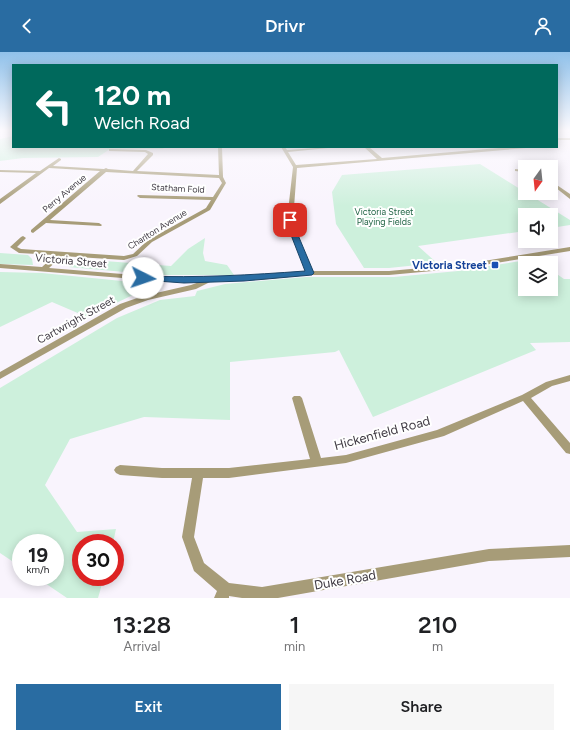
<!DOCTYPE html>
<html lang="en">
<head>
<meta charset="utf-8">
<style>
  :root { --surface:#fff; --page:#f6f6f6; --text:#202124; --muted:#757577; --accent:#296ca2 }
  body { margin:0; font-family:Figtree,sans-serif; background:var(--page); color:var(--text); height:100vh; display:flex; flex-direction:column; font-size:15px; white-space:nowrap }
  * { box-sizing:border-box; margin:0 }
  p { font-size:13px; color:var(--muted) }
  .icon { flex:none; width:22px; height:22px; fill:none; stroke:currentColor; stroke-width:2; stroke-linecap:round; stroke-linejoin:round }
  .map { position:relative; height:546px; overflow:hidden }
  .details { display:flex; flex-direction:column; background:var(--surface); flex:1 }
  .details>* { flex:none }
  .banner { position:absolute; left:12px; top:12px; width:546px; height:84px; border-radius:0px; box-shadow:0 2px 10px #0003; background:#00695c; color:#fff; overflow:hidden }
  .needle { width:26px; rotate:195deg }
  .buttons { position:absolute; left:518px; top:108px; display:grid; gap:8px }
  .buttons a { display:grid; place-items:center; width:40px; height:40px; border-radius:0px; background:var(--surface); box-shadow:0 2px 10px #0003; font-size:20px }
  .speed { position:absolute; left:12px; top:482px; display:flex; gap:8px; font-size:20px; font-weight:700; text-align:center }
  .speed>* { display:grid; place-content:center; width:52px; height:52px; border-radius:50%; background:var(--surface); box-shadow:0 2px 10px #0003; line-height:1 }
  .speed small { font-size:10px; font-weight:400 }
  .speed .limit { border:6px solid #d22; background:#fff; color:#111 }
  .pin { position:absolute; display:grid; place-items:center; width:34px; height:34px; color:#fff; margin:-17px; border-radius:8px; box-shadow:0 2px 6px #0006 }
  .me { position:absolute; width:44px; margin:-22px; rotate:94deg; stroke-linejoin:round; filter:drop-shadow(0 0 3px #0008) }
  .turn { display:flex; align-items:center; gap:14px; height:84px; padding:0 16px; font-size:18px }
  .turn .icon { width:52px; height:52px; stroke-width:2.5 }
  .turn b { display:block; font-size:28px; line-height:34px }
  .eta { display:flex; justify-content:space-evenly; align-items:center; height:68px; text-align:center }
  .eta b { font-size:24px; font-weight:600; line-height:28px }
  .cta { display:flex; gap:8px; margin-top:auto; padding:8px 16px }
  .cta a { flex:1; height:46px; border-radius:0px; background:var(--accent); color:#fff; font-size:16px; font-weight:600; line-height:46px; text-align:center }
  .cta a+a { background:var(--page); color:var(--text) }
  header { display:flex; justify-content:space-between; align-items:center; height:52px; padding:0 16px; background:var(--accent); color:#fff; font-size:18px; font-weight:600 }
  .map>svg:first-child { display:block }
  .green { fill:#cdf0dc }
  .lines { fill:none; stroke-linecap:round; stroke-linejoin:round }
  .street { fill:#a79c78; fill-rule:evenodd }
  .route { fill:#296ca2; stroke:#1b4669 }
  .transit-dot { fill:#1a4fb4; stroke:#fff; stroke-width:1.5 }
  .labels { text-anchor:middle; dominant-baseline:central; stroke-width:4; stroke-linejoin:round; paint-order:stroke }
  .far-street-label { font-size:9px; fill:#403b44; stroke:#fff }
  .far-park-label { font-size:9px; fill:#226546; stroke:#fff }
  .street-label { font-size:11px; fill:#403b44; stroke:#fff }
  .transit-label { font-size:11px; font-weight:bold; fill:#164399; stroke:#fff; text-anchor:end }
  .near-street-label { font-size:13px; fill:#403b44; stroke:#fff }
</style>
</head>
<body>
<header><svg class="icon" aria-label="back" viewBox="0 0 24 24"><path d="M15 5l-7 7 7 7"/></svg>Drivr<svg class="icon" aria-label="person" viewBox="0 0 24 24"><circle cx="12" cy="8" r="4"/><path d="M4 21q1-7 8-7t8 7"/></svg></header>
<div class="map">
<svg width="570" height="546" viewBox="0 0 570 546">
  <rect width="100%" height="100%" fill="#f9f4fd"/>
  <!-- green -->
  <g class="green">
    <path d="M13,84V95H179L164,96L163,97H110L98,105L23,106L0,109V87Z"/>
    <path d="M480,112L570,168V173L551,176V163H525V179L418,194L437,211L389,216H364L336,172L332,140L342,123Z"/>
    <path d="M205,186L203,201L205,209L227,213L234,223H159L68,215L91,208L171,214L188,197Z"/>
    <path d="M0,201L28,203L32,207L33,213L0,212Z"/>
    <path d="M533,207L540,211H525V237H551V218L564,227H570V290L530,291L536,298L373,365L339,298L335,300L230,310V368L144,365L70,387L45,433L77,480L116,477L113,491H81V525H104L98,546H67L36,525H55V491H21V515L0,501V336L117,266L160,248L195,244L197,239L225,232L306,225H394L458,219Z"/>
    <path d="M0,220L42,221L162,233L139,240L87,265L52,250L0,275Z"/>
  </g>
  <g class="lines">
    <!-- street -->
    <g class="street">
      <rect x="557" y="86" width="13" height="2"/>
      <path d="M218,95H222L223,125L226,131L210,158L152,190L137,204L124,208L62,204L49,216L159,225L259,224L306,219L291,183L287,168L293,115L281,95H285L287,98L330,95L328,96L288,100L296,113L377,107L364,95H369L382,106L511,95H528L526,96L297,116L293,168L297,183L313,219H389L465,212L570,195V199L465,216L389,223H310L259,228L212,229L196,237L148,248L126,256L0,327V320L120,252L143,244L191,233L202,229H159L0,216V212L42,215L55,203L19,201L10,195L21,185L23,184L26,186L17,195L21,197L124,204L133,202L148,188L206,156L211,148L140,146L137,144L138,143L213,145L222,131L219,126L106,120L50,168L99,171L102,173L101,174L46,171L33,181L31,180V178L100,119L49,116L0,152V147L36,121L0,120V118L40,119L59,106L61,107V108L53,114L104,117L106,116L108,117L133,119L148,102L145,100L109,99V97H111L146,98L153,101V103L137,119L219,123Z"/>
      <path d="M515,117L525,118V120L515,119Z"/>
      <path d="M551,129L570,142V147L551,132Z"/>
      <path d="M570,323V329L552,334L531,346L570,391V402L566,401L523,349L444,384L346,411L229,426H203L194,485L204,511L229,531L262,535L489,497L570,493V505L489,509L278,546H242L229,544V546H214L217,539L194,519L182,485L192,426H162L120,423L116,421L114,418L116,415L120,413L162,416H229L310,407L292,346L294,344H300L302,346L321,406L346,403L437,378L522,343L546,330Z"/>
    </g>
  </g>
  <!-- sky -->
  <linearGradient id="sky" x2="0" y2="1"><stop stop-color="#90c1ea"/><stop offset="0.51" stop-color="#fcfafe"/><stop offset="1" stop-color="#fcfafe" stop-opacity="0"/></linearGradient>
  <rect width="570" height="154" fill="url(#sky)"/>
  <!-- route -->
  <path class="route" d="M290,166L294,168L298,183L314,221L312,223L244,229L184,231L143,228L139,226L143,224C197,226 251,223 305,219L291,183L287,168Z"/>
  <!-- markers -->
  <rect class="transit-dot" x="491" y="209" width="8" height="8" rx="2"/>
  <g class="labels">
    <!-- far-street labels -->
    <g class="far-street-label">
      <text transform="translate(178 136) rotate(3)">Statham Fold</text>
      <text transform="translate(64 141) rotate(-40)">Perry Avenue</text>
      <text transform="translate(157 177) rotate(-32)">Charlton Avenue</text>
    </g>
    <!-- far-park labels -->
    <g class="far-park-label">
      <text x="384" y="159">Victoria Street<tspan x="384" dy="10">Playing Fields</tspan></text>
    </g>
    <!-- street labels -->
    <g class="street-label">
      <text transform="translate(71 209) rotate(5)">Victoria Street</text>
      <text transform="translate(76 268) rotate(-29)">Cartwright Street</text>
    </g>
    <!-- transit labels -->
    <g class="transit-label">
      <text x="487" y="213">Victoria Street</text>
    </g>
    <!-- near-street labels -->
    <g class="near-street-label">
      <text transform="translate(382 381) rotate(-15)">Hickenfield Road</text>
      <text transform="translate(345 528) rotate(-10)">Duke Road</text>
    </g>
  </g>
</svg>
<div class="buttons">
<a><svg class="needle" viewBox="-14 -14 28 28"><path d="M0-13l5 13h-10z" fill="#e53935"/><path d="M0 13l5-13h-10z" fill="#757577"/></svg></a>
<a><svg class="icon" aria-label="sound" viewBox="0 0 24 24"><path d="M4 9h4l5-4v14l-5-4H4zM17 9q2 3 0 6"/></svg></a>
<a><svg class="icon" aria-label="layers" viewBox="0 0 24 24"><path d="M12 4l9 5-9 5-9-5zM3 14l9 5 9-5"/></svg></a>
</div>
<div class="speed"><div>19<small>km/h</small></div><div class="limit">30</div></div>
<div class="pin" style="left:290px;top:168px;background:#d93025"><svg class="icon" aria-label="arrive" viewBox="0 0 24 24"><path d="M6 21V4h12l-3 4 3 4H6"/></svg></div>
<svg class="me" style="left:143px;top:226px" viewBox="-20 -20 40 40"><circle r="19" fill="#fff"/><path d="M0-13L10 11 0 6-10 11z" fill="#296ca2"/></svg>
<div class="banner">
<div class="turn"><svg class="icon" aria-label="left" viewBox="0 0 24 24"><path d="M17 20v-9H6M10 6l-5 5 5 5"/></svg><div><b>120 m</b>Welch Road</div></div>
</div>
</div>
<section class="details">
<div class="eta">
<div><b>13:28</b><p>Arrival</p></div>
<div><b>1</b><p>min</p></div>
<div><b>210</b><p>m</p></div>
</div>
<div class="cta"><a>Exit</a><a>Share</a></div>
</section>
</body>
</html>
